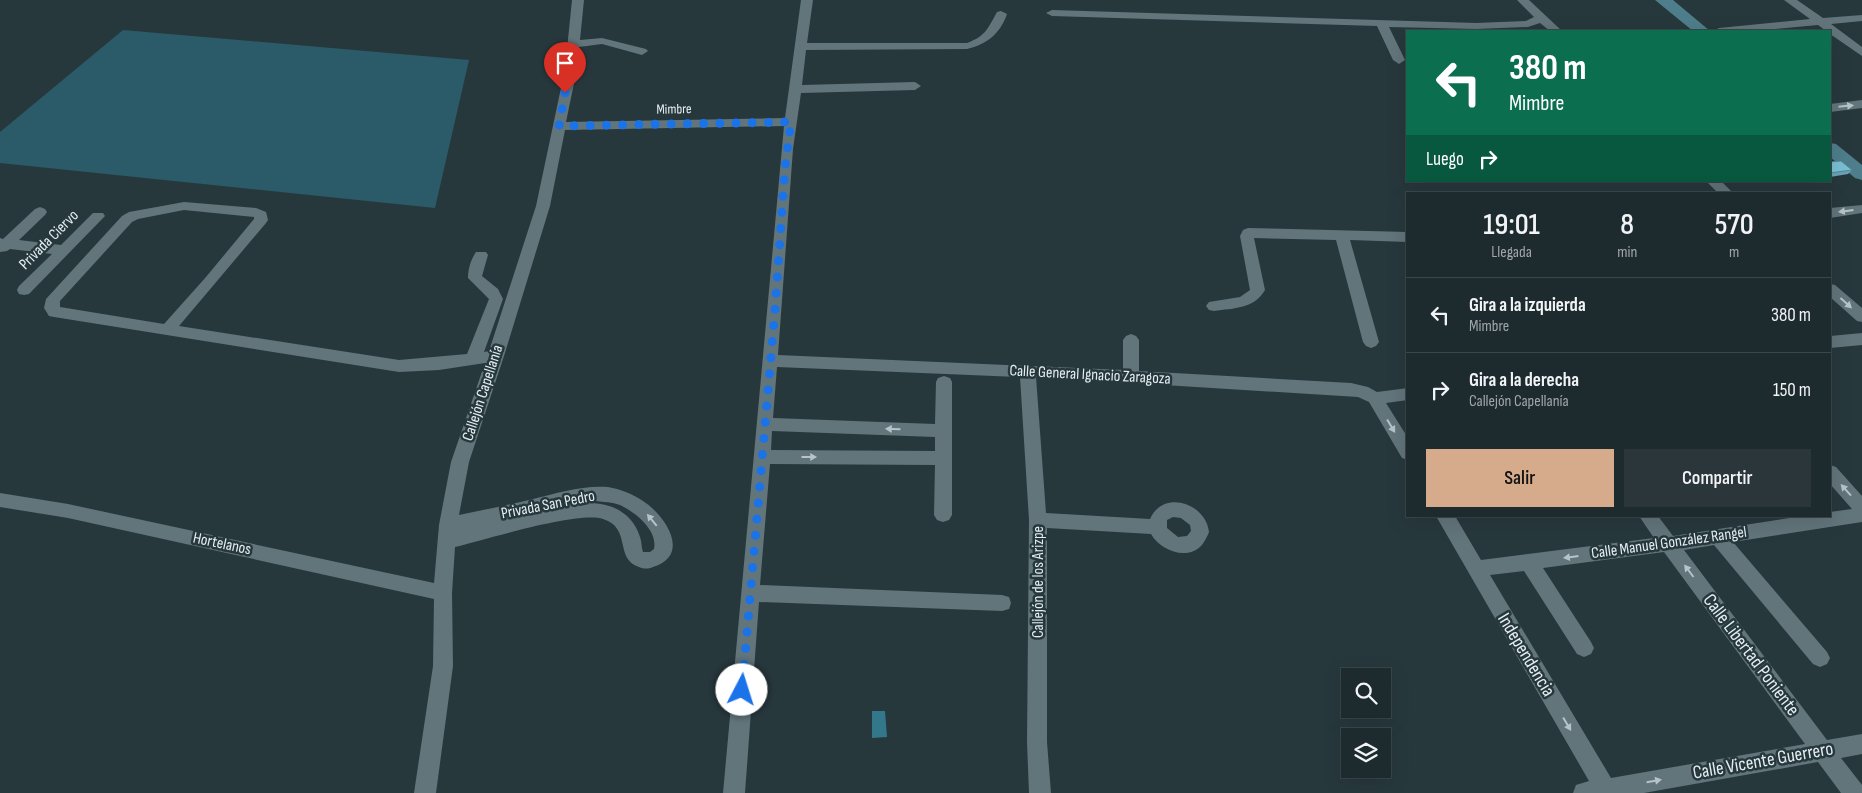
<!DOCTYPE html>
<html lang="es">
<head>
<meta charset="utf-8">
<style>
  :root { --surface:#1d2a2e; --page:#2a363a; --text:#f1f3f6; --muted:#a0a7aa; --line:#3b464a; --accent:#d6ab8b }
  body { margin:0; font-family:"Sofia Sans Condensed",sans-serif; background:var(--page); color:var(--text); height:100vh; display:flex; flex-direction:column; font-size:19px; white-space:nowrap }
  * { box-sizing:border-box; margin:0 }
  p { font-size:16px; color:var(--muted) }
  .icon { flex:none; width:28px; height:28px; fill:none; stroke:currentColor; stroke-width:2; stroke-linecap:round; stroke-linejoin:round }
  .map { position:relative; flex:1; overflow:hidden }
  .drawer { position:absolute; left:1406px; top:192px; width:425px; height:325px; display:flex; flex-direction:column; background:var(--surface); border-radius:0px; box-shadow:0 5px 20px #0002,0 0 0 1px var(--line) }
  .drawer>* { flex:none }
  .hud { position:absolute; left:1406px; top:30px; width:425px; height:152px; border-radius:0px; box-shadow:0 5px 20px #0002,0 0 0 1px var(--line); background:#0b6e4f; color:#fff; overflow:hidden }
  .fabs { position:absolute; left:1341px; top:668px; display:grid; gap:10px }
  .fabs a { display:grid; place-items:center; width:50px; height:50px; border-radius:0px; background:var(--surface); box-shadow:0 5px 20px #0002,0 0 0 1px var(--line); font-size:25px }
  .pin { position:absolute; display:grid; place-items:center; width:42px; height:42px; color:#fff; margin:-51px -21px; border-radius:50% 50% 50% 0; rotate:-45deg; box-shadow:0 0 5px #0007 }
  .pin .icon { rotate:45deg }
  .me { position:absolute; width:55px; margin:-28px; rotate:5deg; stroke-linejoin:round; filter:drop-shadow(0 0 4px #0008) }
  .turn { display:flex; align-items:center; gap:18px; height:105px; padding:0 20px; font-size:22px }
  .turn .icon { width:65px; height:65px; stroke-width:2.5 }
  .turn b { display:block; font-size:35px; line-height:42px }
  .then { display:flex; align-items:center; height:48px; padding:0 20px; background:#0003; gap:10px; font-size:19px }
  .eta { display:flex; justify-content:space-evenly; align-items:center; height:85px; text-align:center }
  .eta b { font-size:30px; font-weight:600; line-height:35px }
  .button { display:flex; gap:10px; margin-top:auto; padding:10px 20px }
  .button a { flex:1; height:58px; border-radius:0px; background:var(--accent); color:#111; font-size:20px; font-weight:600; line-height:58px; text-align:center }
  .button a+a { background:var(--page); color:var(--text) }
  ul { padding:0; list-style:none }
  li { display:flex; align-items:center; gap:15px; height:75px; padding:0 20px; border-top:1px solid var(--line) }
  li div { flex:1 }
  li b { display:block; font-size:19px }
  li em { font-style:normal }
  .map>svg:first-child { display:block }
  .green { fill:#2b5a68 }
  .water { fill:#33778b }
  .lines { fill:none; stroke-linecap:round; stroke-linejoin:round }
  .minor { fill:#62757b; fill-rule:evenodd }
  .secondary { fill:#4e7e8b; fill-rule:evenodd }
  .wall { fill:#6aa4b6 }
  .building { fill:#7bbfd4; stroke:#568694 }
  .oneway { fill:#b6c4c8 }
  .route { stroke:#1a73e8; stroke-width:9; stroke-dasharray:0 16.2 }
  .labels { text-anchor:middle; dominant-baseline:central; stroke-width:5; stroke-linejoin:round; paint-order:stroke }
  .far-street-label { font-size:14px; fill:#e4eef2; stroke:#27383d }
  .street-label { font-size:16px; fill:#e4eef2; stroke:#27383d }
  .near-street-label { font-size:19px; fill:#e4eef2; stroke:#27383d }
</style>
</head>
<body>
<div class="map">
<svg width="1862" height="793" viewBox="0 0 1862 793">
  <rect width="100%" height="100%" fill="#27383d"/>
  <!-- green -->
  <path class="green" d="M123,30L469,60L435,208L0,163V132Z"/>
  <!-- water -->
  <path class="water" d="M872,711H885L887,737L872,738Z"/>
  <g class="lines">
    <!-- minor -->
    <g class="minor">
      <path d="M572,0H584L580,40L602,38L646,49L648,51L642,55L602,44L579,47L577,69L566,122L785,118L801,0H813L807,43H967C986,36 988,28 997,12L1001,11L1007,14C1000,34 987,44 967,49L806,50L802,85L915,82L921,86L915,90L801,93L793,149L778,355L1123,370V340L1126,336L1131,334L1136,336L1139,340V371L1351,383L1368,387L1377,392L1408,388V400L1386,403L1408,438V460L1402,458L1369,402L1358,397L1036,377L1046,513L1150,519C1163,489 1206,503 1209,532C1207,537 1204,543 1201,546C1186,561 1160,550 1151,534L1047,528V742L1051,793H1029L1027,742L1029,520L1020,377L777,367L773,418L935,424L936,382L938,378L944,376L950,378L952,382V515L949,520L943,522L937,520L934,515L935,465L770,464L760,585L1002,595L1009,597L1011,603L1009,609L1002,611L759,602L745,793H723L784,126L565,130L550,206L504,356L469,462L459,515C483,510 508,505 533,499C557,493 583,485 608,487C620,489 633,494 643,501C665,515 692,555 653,567C648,569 644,569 639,567C614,559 632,528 603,519C578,511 484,540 455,547L452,593L453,666L436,793H414L433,666L434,599L68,518L0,507V493L68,504L434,583L439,525L451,462L485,363L439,370L399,372L54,317L49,316L44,308L46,299L122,216L129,212L184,202L256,208L266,212L268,220L266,223L179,326L399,360L467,354L489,299L468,278C468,269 471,259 476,252H486L488,255L482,276L498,289L503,299L484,352L489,351L536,206L565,69ZM184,210L254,217V219L206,277L164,324L60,307V301L132,222L138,219ZM772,431L935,437V451L771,450ZM596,501C604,502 612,502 620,505C635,512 658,530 654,549L650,552H643C641,547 642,542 640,537C631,508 603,500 576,504ZM1173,517L1181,518L1190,525L1191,531L1187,536L1178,537L1167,528V520Z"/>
      <path d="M1517,0H1529L1562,31H1550L1540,23L1528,27L1476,29L1389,27L1405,60L1399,64L1393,60L1377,26L1052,16L1046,13L1052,10L1476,23L1526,21L1534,17Z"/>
      <path d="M1784,0H1797L1823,18L1862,15V21L1831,24L1862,47V56L1830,34V31H1826L1818,25L1754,31H1713L1719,28L1810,19Z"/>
      <path d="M1862,100V108L1830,112V104Z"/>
      <path d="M1706,181H1721L1734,194H1719Z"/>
      <path d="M1862,205V213L1830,218V208Z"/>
      <path d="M40,207L45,209L47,212L45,215L19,240L61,245L93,213H103L105,216L29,294L24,295L19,294L17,290L19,286L52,254L10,249L7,251L0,252V238L3,239L35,209Z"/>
      <path d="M1248,228L1408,232V242L1350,240L1379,342L1376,346L1371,348L1366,346L1363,342L1336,240L1254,238L1265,290C1254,309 1234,308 1214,311L1209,310L1206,306L1209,302L1240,297L1250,290L1240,236L1243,230Z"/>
      <path d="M1830,284L1835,285L1862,308V322L1857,321L1830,297Z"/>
      <path d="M1862,333V345L1830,348V336Z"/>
      <path d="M1830,465L1836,467L1862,496V522L1733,542L1827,652L1830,658L1827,664L1820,667L1813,664L1714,545L1684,550L1827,740L1862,734V754L1841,758L1862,785V793H1841L1818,762L1644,793H1573L1576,785L1589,781L1436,516H1455L1481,560L1654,538L1639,516H1658L1673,536L1803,516H1830V512L1852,509L1830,484ZM1664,552L1805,744L1611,778L1490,575L1524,571L1577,654L1584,657L1591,654L1594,648L1591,642L1543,568Z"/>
    </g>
    <!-- secondary -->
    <g class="secondary">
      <path d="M1655,0H1673L1710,31H1693Z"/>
      <path d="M1830,143L1836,144L1862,165V180L1855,178L1830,157Z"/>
    </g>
  </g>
  <!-- wall -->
  <path class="wall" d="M1830,162L1852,170L1848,174L1830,177Z"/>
  <!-- building -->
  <path class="building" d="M1841,161L1852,170L1830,173V162Z"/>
  <!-- one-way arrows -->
  <defs><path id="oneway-solid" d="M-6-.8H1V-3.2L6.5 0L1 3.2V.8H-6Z" transform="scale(1.25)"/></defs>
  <g class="oneway">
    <use href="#oneway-solid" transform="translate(1846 106) rotate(-6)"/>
    <use href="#oneway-solid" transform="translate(1846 211) rotate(173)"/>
    <use href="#oneway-solid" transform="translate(1846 303) rotate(42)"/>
    <use href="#oneway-solid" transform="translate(1391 426) rotate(59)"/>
    <use href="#oneway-solid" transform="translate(893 429) rotate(-178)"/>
    <use href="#oneway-solid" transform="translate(809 457)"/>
    <use href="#oneway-solid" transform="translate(1846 490) rotate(-132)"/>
    <use href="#oneway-solid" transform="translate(652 520) rotate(-129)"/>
    <use href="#oneway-solid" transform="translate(1571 557) rotate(173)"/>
    <use href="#oneway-solid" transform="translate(1689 571) rotate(-127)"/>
    <use href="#oneway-solid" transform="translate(1567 724) rotate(59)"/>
    <use href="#oneway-solid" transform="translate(1654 781) rotate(-10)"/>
  </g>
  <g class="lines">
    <!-- route -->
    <path class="route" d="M565,93L559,126L791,122L785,168L775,310L742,690"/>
  </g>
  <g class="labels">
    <!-- far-street labels -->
    <g class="far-street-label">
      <text transform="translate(674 109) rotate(-1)">Mimbre</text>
    </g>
    <!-- street labels -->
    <g class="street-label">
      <text transform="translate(49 240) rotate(-45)">Privada Ciervo</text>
      <text transform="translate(1090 375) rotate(3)">Calle General Ignacio Zaragoza</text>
      <text transform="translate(483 393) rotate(-72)">Callejón Capellanía</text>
      <text transform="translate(548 505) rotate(-11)">Privada San Pedro</text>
      <text transform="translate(1669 543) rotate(-8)">Calle Manuel González Rangel</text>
      <text transform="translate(222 544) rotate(12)">Hortelanos</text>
      <text transform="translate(1038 582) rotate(-90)">Callejón de los Arizpe</text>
    </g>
    <!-- near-street labels -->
    <g class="near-street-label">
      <text transform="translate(1526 655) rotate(59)">Independencia</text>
      <text transform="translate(1751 655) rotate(53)">Calle Libertad Poniente</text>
      <text transform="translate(1763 761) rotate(-10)">Calle Vicente Guerrero</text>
    </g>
  </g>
</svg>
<div class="fabs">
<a><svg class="icon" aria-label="search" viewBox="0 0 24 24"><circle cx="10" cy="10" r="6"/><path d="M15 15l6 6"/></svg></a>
<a><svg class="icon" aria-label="layers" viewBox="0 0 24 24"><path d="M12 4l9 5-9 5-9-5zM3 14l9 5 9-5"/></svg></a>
</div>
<div class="pin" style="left:565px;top:93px;background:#d93025"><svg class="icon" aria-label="arrive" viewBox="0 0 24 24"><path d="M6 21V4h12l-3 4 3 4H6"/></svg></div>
<svg class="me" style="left:742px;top:690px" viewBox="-20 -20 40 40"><circle r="19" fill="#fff"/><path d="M0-13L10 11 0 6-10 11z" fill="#1a73e8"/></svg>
<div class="hud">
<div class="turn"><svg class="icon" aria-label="left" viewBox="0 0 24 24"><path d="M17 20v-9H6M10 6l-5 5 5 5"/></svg><div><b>380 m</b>Mimbre</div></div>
<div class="then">Luego<svg class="icon" aria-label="right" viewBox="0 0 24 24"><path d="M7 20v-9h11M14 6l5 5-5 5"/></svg></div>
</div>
<section class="drawer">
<div class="eta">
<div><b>19:01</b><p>Llegada</p></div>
<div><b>8</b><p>min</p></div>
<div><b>570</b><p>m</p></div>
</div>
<ul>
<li><svg class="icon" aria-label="left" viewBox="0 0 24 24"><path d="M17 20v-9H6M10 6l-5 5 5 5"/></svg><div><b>Gira a la izquierda</b><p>Mimbre</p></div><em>380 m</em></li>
<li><svg class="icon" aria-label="right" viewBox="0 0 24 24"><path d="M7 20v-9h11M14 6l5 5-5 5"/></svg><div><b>Gira a la derecha</b><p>Callejón Capellanía</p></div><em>150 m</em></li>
</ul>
<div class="button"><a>Salir</a><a>Compartir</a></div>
</section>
</div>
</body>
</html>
